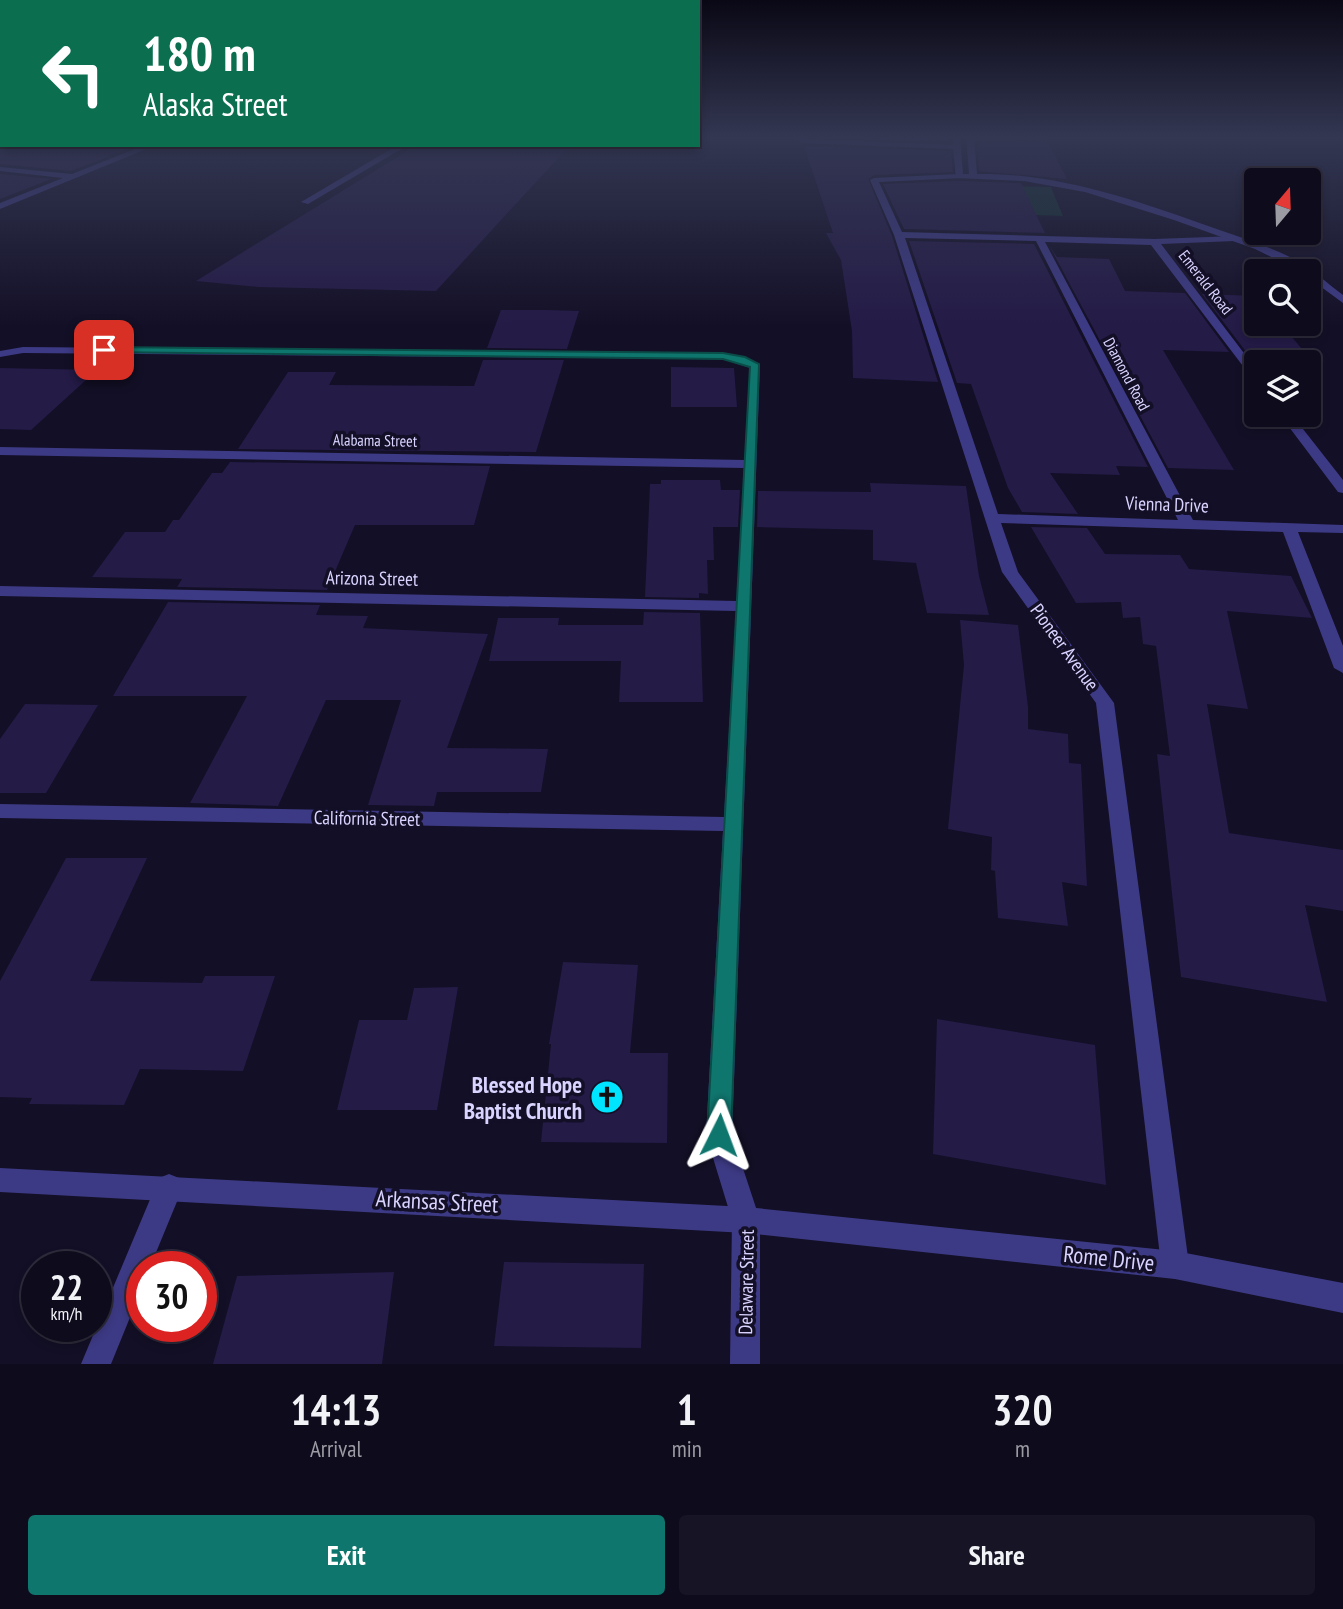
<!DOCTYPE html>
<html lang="en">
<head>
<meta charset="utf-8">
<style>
  :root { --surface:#0e0b1c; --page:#171425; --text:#f1f3f6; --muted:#9b9ba3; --line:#2e2b3b; --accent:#0f766e }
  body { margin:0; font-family:"PT Sans Narrow",sans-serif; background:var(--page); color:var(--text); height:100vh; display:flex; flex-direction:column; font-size:26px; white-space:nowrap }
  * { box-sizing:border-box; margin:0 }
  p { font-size:23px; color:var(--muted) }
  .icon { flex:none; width:38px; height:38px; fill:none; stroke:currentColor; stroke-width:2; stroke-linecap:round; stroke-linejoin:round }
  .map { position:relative; height:1364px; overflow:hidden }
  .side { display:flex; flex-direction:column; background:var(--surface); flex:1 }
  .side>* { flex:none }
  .top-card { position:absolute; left:0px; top:0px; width:700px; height:147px; box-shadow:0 4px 10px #0003,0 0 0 2px var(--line); background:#0b6e4f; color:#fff; overflow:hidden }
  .needle { width:46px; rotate:19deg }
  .fabs { position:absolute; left:1244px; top:168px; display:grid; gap:14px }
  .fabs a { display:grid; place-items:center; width:77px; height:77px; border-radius:7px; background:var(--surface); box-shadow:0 4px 10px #0003,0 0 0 2px var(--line); font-size:35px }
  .speed { position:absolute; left:21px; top:1251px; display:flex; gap:14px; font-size:35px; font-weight:700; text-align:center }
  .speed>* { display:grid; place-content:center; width:91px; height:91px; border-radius:50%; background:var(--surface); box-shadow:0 4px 10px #0003,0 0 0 2px var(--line); line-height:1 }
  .speed small { font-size:18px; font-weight:400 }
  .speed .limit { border:10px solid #d22; background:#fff; color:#111 }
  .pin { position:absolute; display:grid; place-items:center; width:60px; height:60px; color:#fff; margin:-30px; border-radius:14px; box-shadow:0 4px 10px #0006 }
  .me { position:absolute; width:77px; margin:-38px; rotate:3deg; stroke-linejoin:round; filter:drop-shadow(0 0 5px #0008) }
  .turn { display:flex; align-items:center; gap:24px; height:147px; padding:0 28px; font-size:32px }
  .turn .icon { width:91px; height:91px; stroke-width:2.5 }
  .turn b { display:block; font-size:49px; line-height:60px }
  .eta { display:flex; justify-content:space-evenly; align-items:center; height:119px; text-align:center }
  .eta b { font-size:42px; font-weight:700; line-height:49px }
  .cta { display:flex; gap:14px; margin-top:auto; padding:14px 28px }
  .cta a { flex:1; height:80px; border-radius:7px; background:var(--accent); color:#fff; font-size:28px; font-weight:700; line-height:80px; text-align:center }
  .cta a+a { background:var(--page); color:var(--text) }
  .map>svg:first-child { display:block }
  .green { fill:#12302f }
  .building { fill:#241b47 }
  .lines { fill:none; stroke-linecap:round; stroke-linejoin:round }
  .service { fill:#3d3a85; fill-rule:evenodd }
  .minor { fill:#3d3a85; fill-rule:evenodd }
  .tertiary { fill:#3d3a85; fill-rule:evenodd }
  .route { fill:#0f766e; stroke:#0a4d48; stroke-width:2 }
  .labels { text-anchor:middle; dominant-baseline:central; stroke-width:7; stroke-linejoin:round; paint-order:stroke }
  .far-street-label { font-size:16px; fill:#d9d4ff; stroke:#130f26 }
  .street-label { font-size:19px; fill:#d9d4ff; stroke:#130f26 }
  .near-poi-label { font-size:23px; font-weight:bold; fill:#d9d4ff; stroke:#130f26; text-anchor:end }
  .near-street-label { font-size:23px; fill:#d9d4ff; stroke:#130f26 }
</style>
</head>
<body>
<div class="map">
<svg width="1343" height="1364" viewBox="0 0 1343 1364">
  <rect width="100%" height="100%" fill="#130f26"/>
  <!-- green -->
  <path class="green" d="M996,186L1051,187L1063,216L1004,214Z"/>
  <!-- building -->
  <g class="building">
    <path d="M801,136H949L950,142Z"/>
    <path d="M977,136H1040L1046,139L1067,179L979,171Z"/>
    <path d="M0,145H130L131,148L71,171L0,164Z"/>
    <path d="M417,145H570L436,291L259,287L196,281Z"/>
    <path d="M804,146L951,151L953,172L874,175L868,179L892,236L938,382L853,378L852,331L841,260L826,233H833Z"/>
    <path d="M0,174L51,179L0,199Z"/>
    <path d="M959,181L1021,183L1045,233L904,229L883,184Z"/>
    <path d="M909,241L1034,244L1148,467L1116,466L1120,475L1050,473L1078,514L1022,512L1008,488L971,384L957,383Z"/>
    <path d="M1049,245L1057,257L1109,259L1125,291L1185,293L1229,352L1163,350L1234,470L1168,468Z"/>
    <path d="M1202,294L1256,296V324H1281L1307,355L1247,353Z"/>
    <path d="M501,310H545L579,311L567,349L487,348Z"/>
    <path d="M483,360H564L536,452L238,449L288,372H336L329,385L474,386Z"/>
    <path d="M671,367L734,368L737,407H671Z"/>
    <path d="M0,368L97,370L31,430L0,429Z"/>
    <path d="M230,462L490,466L474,525H355L327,590L177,587L182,579L92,577L125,532H165L173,520H179L212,473H222Z"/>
    <path d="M661,480H720L721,490H740L738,527H713L714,560H707L708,594L699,593V598L645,597L650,484H661Z"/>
    <path d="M870,483L966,486L979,576L989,615L927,613L916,563L873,560V530L757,527L758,491L871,492Z"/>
    <path d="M1031,527L1087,528L1105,554L1180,555L1189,569L1291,576L1312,618L1227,611L1248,709L1207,704L1229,833L1343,850V911L1305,905L1327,1002L1181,977L1157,754L1170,756L1156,646L1143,644L1140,617L1123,618L1121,602L1076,603Z"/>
    <path d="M168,602L320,605L316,615L368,616L363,628L488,634L447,748L548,749L541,792H437L434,806L368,805L401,700H326L278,806L190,803L247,696H113Z"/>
    <path d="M644,612L700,613L703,702H619L621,661H489L498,618H559L558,625H643Z"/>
    <path d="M960,620L1018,625L1028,707V729L1068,734L1069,763L1081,764L1087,886L1062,882L1068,926L998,918L995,871L991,870L992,837L948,829L964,665Z"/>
    <path d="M25,704L98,705L46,793H0V739Z"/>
    <path d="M66,858H147L90,981L202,983L205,976H275L243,1071L140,1069L124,1105L29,1104L32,1098L0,1097V981Z"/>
    <path d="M563,962L638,965L630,1053H668L667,1143L541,1142L551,1044H549Z"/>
    <path d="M458,987L437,1110H337L359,1020H407L414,988Z"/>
    <path d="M937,1019L1095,1045L1106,1185L933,1154Z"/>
    <path d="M504,1262L644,1264L641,1348L494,1346Z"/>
    <path d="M394,1272L382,1364H213L237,1276Z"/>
  </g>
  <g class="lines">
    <!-- service -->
    <g class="service">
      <path d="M798,139L956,145L960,147L956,149L801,143Z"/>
      <path d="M145,145H156L0,209V203L63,178L0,171V167L72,174Z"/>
      <path d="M398,145H408L308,204L301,202Z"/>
    </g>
    <!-- minor -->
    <g class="minor">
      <path d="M1330,136H1343V139Z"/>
      <path d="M959,174L962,178L879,182L902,232L1154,239L1237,236V240L1234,241L1161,244L1256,369V380L1252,378L1151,245L1045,242L1193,520L1343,525V533L1298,532L1343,646V673L1334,668L1283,532L1001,523L1018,572L1114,703L1189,1265L1185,1275L1175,1279L1165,1275L1161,1265L1096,703L1002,572L894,235L870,180L874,178ZM905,238L1036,241L1178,520L998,514Z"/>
      <path d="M23,347L723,353L745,357L760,364L732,1135L760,1220V1364H730L732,1220L706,1135L723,831L0,818V804L724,817L736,611L0,596V586L737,601L744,468L0,455V447L745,460L750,368L723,359L23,353L0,357V351Z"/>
      <path d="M1280,415H1292L1343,480V493L1338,492Z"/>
      <path d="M169,1174L179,1178L183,1187L150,1267H142V1288L111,1364H81L159,1178Z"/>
    </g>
    <!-- tertiary -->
    <g class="tertiary">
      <path d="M952,136H960L963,174H969L966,136H974L977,174C1058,173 1135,200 1211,227C1239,237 1269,246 1296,260C1313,270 1327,283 1343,295V303L1309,278V271H1300L1255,249L1174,220L1085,192L1024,181L956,178Z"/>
      <path d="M0,1168L746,1207L1175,1251L1343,1283V1313L1175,1279L746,1233L0,1192Z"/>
    </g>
  </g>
  <!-- sky -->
  <linearGradient id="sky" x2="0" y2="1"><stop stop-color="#0a0815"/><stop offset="0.42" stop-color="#333752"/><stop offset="1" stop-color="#333752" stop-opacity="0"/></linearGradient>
  <rect width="1343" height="327" fill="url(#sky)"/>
  <!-- route -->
  <path class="route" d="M104,347L723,353L745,357L759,364L731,1135L727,1142L719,1145L711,1142L707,1135L750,367L723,359L100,352V348Z"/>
  <!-- icons -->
  <defs>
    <symbol id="church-disc" viewBox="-11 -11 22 22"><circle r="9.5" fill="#00e5ff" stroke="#130f26"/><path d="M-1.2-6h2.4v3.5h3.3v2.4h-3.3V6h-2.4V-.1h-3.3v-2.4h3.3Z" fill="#111"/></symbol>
  </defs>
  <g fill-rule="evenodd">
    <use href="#church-disc" x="588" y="1078" width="38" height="38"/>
  </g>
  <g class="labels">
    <!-- far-street labels -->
    <g class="far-street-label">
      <text transform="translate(1206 282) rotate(52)">Emerald Road</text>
      <text transform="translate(1127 374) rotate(62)">Diamond Road</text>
      <text transform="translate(375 440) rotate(1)">Alabama Street</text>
    </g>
    <!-- street labels -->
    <g class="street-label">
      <text transform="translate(1167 504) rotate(2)">Vienna Drive</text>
      <text transform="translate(372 578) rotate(1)">Arizona Street</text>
      <text transform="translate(1065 647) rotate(54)">Pioneer Avenue</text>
      <text transform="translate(367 818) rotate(1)">California Street</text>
      <text transform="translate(746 1282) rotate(-89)">Delaware Street</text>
    </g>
    <!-- near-poi labels -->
    <g class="near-poi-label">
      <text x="582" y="1084">Blessed Hope<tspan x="582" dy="26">Baptist Church</tspan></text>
    </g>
    <!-- near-street labels -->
    <g class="near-street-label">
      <text transform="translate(437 1201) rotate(3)">Arkansas Street</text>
      <text transform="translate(1109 1258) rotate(6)">Rome Drive</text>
    </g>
  </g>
</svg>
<div class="fabs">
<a><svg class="needle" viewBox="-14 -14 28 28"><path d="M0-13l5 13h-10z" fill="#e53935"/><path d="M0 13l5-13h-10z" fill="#9b9ba3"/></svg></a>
<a><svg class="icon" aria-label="search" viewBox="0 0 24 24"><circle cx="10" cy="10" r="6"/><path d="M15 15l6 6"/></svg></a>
<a><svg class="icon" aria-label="layers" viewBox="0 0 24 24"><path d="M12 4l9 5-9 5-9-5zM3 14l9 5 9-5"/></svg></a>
</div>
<div class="speed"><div>22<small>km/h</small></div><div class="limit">30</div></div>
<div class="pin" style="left:104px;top:350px;background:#d93025"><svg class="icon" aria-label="arrive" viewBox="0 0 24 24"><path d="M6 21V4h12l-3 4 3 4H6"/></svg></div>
<svg class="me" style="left:719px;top:1135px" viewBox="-20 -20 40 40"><path d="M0-17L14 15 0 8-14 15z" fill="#0f766e" stroke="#fff" stroke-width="4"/></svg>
<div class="top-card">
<div class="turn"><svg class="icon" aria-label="left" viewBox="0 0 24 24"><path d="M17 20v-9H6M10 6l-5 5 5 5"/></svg><div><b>180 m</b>Alaska Street</div></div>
</div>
</div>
<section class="side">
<div class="eta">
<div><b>14:13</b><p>Arrival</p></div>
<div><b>1</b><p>min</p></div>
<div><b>320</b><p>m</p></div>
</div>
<div class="cta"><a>Exit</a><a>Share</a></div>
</section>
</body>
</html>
